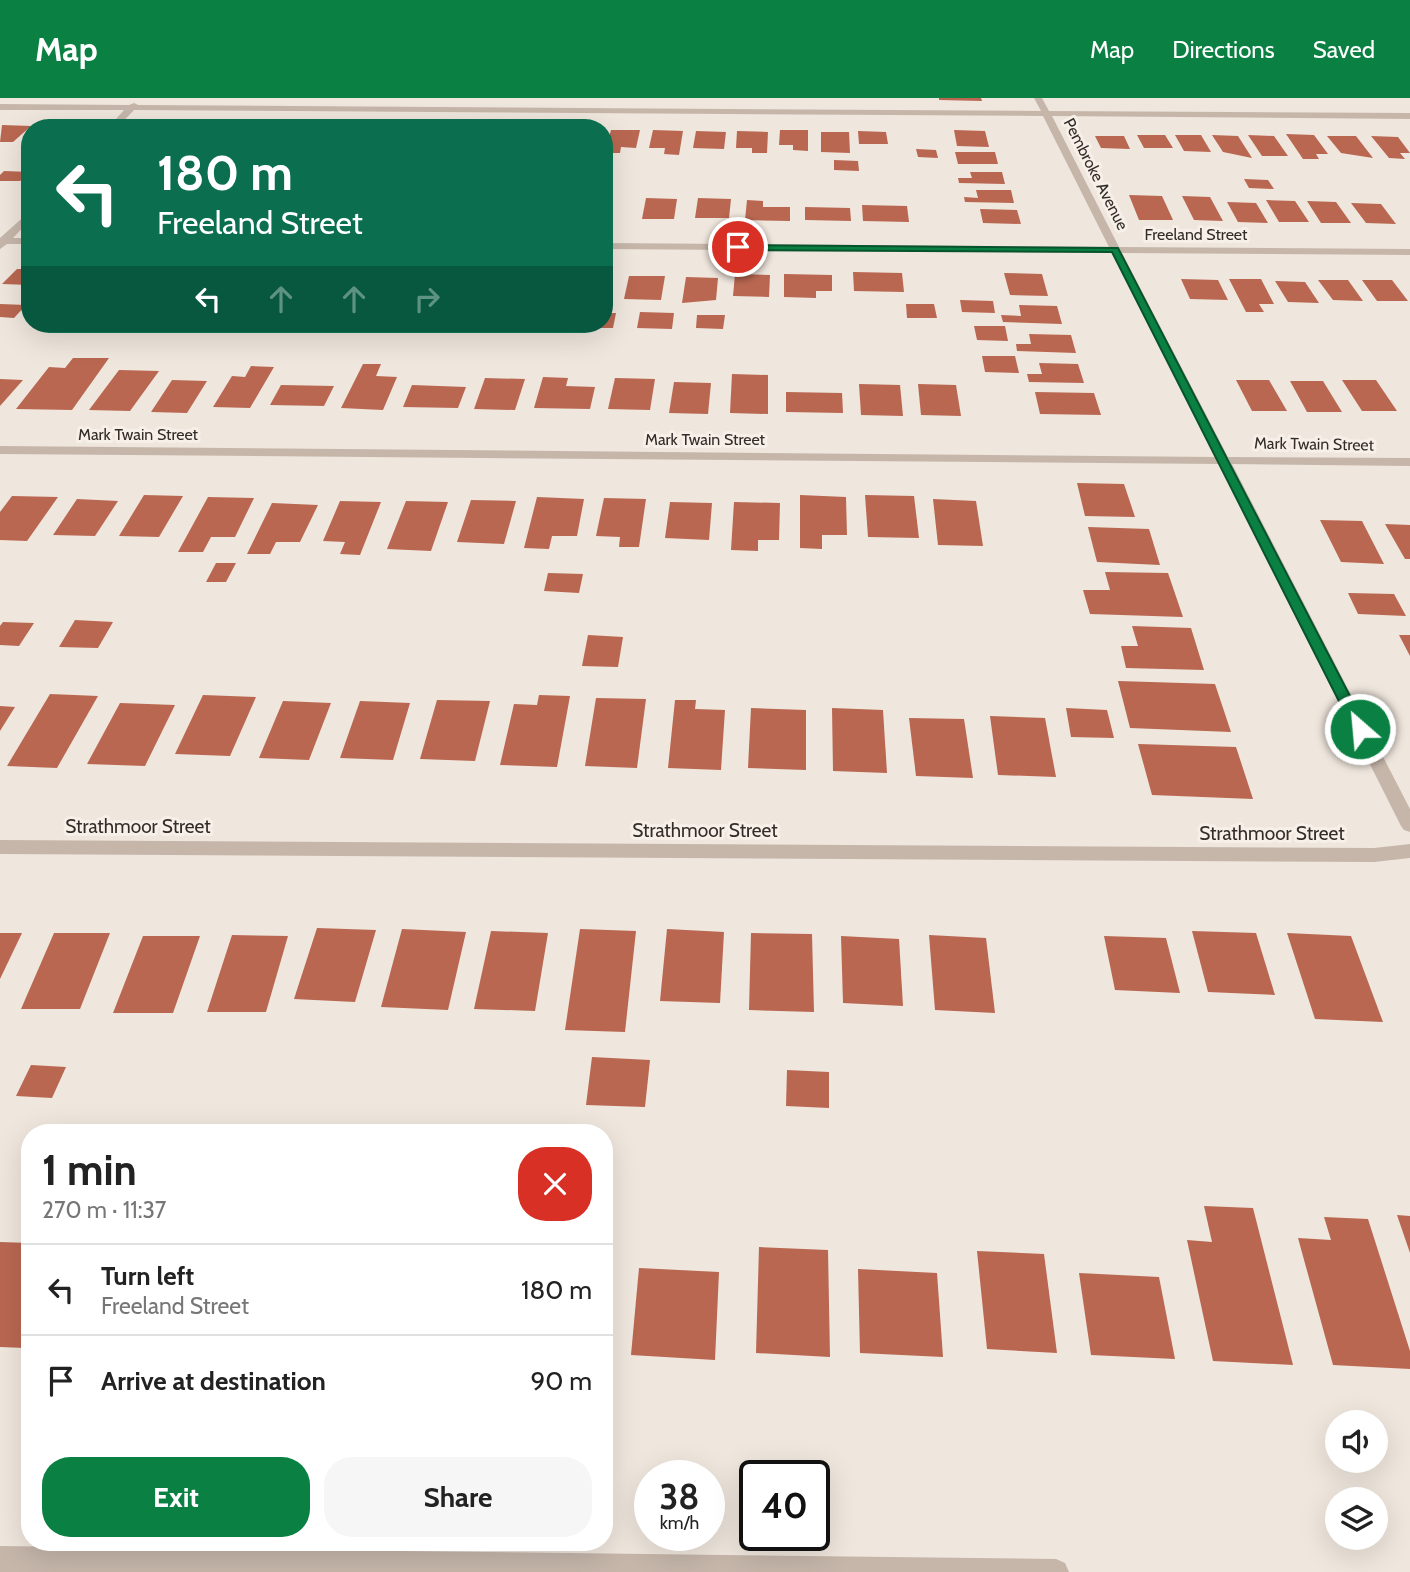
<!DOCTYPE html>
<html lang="en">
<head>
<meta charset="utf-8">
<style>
  :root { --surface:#fff; --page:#f6f6f6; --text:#222; --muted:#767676; --line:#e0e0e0; --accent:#0b8043 }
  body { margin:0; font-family:Cabin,sans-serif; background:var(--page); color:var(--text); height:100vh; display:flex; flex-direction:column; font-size:26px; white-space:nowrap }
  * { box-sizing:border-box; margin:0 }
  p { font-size:23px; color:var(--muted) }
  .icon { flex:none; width:38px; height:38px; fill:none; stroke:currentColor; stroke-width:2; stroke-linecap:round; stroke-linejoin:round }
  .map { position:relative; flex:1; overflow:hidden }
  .drawer { position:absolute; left:21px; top:1026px; width:592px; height:427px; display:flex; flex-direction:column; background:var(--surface); border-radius:28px; box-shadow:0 7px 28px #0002 }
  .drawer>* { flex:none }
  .top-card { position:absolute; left:21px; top:21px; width:592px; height:214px; border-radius:28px; box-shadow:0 7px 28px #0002; background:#0b6e4f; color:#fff; overflow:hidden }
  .fabs { position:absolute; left:1325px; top:1312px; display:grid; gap:14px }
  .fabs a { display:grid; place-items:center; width:63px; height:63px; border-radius:50%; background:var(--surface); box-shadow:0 7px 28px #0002; font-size:35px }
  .speed { position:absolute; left:634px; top:1362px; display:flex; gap:14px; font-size:35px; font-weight:700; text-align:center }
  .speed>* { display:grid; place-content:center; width:91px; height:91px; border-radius:50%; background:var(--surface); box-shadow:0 7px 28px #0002; line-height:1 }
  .speed small { font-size:18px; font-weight:400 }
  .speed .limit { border:4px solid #111; border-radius:10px; background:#fff; color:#111 }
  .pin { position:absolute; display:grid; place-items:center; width:60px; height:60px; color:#fff; margin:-30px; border:4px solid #fff; border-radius:50%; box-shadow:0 2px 7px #0007 }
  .me { position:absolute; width:77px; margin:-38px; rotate:333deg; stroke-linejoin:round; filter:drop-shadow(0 0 5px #0008) }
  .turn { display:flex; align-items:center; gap:24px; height:147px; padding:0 21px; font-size:32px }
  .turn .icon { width:91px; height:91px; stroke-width:2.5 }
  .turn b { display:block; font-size:49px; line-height:60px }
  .lanes { display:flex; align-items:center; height:66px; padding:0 21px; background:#0003; justify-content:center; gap:35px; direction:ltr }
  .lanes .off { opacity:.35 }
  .round { display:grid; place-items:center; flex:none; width:74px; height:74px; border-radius:28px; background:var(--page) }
  .head { display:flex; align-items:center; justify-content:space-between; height:119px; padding:0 21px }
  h1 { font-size:42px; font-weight:700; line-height:52px }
  .primary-button { display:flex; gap:14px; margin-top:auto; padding:14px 21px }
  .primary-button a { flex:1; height:80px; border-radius:28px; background:var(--accent); color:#fff; font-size:28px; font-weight:700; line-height:80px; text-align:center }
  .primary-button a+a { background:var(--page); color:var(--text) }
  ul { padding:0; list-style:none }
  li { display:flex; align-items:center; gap:21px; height:91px; padding:0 21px; border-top:2px solid var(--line) }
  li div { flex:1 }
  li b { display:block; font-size:26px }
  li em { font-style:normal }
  header { display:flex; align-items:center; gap:42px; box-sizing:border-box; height:98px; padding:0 35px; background:var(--accent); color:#fff }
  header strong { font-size:33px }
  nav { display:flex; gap:38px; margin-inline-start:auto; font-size:24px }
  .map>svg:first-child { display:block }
  .building { fill:#b96751 }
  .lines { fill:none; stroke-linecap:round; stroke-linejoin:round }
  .minor { fill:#c6b6aa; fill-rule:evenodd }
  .route { fill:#0b8043; stroke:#07532c; stroke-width:2 }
  .labels { text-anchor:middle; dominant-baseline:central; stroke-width:6; stroke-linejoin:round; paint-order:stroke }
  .far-street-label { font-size:16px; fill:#342c29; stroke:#f7f0e8 }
  .street-label { font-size:19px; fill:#342c29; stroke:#f7f0e8 }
</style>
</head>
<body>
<header>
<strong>Map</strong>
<nav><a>Map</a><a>Directions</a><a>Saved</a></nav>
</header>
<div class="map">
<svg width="1410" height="1474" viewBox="0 0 1410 1474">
  <rect width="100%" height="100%" fill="#efe6dd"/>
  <!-- building -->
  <g class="building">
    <path d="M939,0H981L982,3L939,2Z"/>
    <path d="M2,27L31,28L13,44H0Z"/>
    <path d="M611,32H640L636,50L621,49L620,55H604Z"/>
    <path d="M653,32L683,33L679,57L664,56L665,50H649Z"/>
    <path d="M780,32H808V53L793,52V47H779Z"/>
    <path d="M954,32L985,33L989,49L957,48Z"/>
    <path d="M696,33L726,34L724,51L693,50Z"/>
    <path d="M737,33L768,34L767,55H752V50H736Z"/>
    <path d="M858,33L886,34L888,46H859Z"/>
    <path d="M821,34H849L850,55L821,54Z"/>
    <path d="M1286,36L1314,37L1328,56H1316L1319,61H1303Z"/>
    <path d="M1137,37H1165L1173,50H1144Z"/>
    <path d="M1175,37H1201L1211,54L1184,53Z"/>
    <path d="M1212,37L1238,38L1252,60L1223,54Z"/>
    <path d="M1248,37L1274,38L1288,58H1262Z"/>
    <path d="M1095,38H1124L1130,51L1101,50Z"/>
    <path d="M1327,38H1356L1373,60L1341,55Z"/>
    <path d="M1371,38L1398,39L1410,55H1400L1405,61L1389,60Z"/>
    <path d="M916,51L936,52L938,60L918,59Z"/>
    <path d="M955,54H995L998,66H958Z"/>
    <path d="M834,62L858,63L859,73L834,72Z"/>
    <path d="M4,73L30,74L20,83H0V77Z"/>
    <path d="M970,74H1002L1005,86L959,85L958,80H972Z"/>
    <path d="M1244,81L1268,82L1274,91L1249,90Z"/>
    <path d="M976,92H1011L1014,105L965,104L964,99L978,100Z"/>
    <path d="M1129,97L1162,98L1173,122H1139Z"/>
    <path d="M1182,98L1210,99L1223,123L1194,122Z"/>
    <path d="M646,100L677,101L674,121H642Z"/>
    <path d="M698,100L731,101L729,120H695Z"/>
    <path d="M747,102L763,103V109H790V123L745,122Z"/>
    <path d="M1266,102L1295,103L1309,124H1279Z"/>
    <path d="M1307,103L1336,104L1351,125H1321Z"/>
    <path d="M1227,104L1256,105L1268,125L1238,124Z"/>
    <path d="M1351,105L1381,106L1396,126L1366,125Z"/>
    <path d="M862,107L907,108L909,124L863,123Z"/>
    <path d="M805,109L850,110L851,123L805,122Z"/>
    <path d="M980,111L1017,112L1021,126L983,125Z"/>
    <path d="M17,171H30V187L2,186Z"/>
    <path d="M853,174L902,175L904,194L854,193Z"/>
    <path d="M1004,175L1042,176L1048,198L1010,197Z"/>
    <path d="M735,176L770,177L769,199L733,198Z"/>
    <path d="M784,176L832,177V193H816V200L784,199Z"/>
    <path d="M629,178H665L661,202L624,201Z"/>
    <path d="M686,179L718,180L716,202L682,205Z"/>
    <path d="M1181,181L1218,182L1228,202L1190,201Z"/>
    <path d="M1229,181H1261L1274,206H1259L1264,214H1246Z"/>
    <path d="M1318,182H1348L1363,203L1333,202Z"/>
    <path d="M1362,182H1392L1408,203H1377Z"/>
    <path d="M1275,183L1305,184L1319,205L1288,204Z"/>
    <path d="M960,202L993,203L995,215L962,214Z"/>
    <path d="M0,206L26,207L14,220L0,219Z"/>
    <path d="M906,206H934L937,220H907Z"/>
    <path d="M1019,207L1057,208L1062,226L1003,224L1001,217L1021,218Z"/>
    <path d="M640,214L674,215L672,231L637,230Z"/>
    <path d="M604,215H616L613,230H585L586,226H604Z"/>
    <path d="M697,217H725L723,231L696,230Z"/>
    <path d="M974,228H1005L1008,243L977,242Z"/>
    <path d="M1029,236L1071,237L1076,255L1017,253L1016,246H1031Z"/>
    <path d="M982,258H1015L1019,275L985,274Z"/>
    <path d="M73,260H109L72,312L16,311L49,269L65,270Z"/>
    <path d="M1039,265L1078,266L1084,285L1029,284L1027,276H1042Z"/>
    <path d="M363,266H381L376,278L397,279L383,312L341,310Z"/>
    <path d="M251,268L274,269L250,310L213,309L232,278L245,279Z"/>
    <path d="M119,272L159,273L130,313L89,312Z"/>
    <path d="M732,276L768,277V316L730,315Z"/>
    <path d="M543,279L568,280L566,288L595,289L590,311L534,310Z"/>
    <path d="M485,280L525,281L515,312L474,311Z"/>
    <path d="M615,280L655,281L650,312L608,311Z"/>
    <path d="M0,281L23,282L0,308Z"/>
    <path d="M172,282L207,283L187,315L151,314Z"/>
    <path d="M1236,282H1269L1287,313H1252Z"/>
    <path d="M1342,282H1376L1397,313H1362Z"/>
    <path d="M1290,283H1323L1342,314H1307Z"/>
    <path d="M674,284L711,285L708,316L669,315Z"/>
    <path d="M859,286L900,287L903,318L861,317Z"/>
    <path d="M918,286L956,287L961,318L921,317Z"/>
    <path d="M281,287L334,288L324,308L270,307Z"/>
    <path d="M412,287L466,289L458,310L403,309Z"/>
    <path d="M786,294L842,295L843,315L786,314Z"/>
    <path d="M1035,294L1094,295L1101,317L1040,316Z"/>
    <path d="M1077,385L1124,386L1135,419L1085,418Z"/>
    <path d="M144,397L183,398L159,439L119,438Z"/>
    <path d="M800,397L846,399L847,437H822V451L800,450Z"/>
    <path d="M865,397L914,398L919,440L868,439Z"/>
    <path d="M12,398L58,399L27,443L0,442V414Z"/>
    <path d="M208,399L254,400L235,439H211L203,454H178Z"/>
    <path d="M537,399L584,401L577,438H552L549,451L524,450Z"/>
    <path d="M604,400L646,401L639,449H619L620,439L596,438Z"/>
    <path d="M77,401L118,403L95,438L53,437Z"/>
    <path d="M933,401L976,403L983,448L938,447Z"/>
    <path d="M471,402L516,403L504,446L457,444Z"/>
    <path d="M340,403L381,404L360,457L340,456L345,444L323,443Z"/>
    <path d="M406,403L448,404L431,453L387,451Z"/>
    <path d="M670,404L712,405L709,442L665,440Z"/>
    <path d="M734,404L780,405L779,442H758V453L731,452Z"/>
    <path d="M272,405L318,407L300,444H276L270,456H247Z"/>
    <path d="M1320,422L1362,423L1384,466L1341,464Z"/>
    <path d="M1385,426L1410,427V461H1405Z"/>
    <path d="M1088,429L1149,431L1160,467L1097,464Z"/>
    <path d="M216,465H236L226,484H206Z"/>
    <path d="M1105,474L1168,475L1183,519L1090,516L1083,492H1110Z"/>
    <path d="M548,475L583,476L579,495L544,493Z"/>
    <path d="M1348,495L1394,496L1406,518L1358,516Z"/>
    <path d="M75,522L113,524L98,550L59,549Z"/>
    <path d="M3,524L34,525L19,548L0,547V528Z"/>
    <path d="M1132,528L1191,530L1204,572L1126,570L1121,548H1138Z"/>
    <path d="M588,537L623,539L618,569L582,568Z"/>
    <path d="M1399,537H1410V558Z"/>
    <path d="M1118,583L1215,586L1231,634L1130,630Z"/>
    <path d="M50,596L98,598L57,670L7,668Z"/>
    <path d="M203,597L256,599L230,658L175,656Z"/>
    <path d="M539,597L570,598L557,669L500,667L514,606L537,607Z"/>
    <path d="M596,600L646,601L637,670L585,668Z"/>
    <path d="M437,602L490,603L475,663L420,661Z"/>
    <path d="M675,602H696L695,611L725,612L721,672L668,670Z"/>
    <path d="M283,603L331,605L309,662L259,660Z"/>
    <path d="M360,603L410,605L393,662L340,660Z"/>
    <path d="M120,605L175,607L145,668L87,666Z"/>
    <path d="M0,608L15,609L0,633Z"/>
    <path d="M751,610L806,612V672L748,670Z"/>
    <path d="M832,610L883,612L887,675L833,673Z"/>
    <path d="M1066,610L1107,612L1114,640L1071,639Z"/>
    <path d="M990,618L1045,620L1056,679L998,677Z"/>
    <path d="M909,620L964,621L973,680L916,678Z"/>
    <path d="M1138,646L1236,649L1253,701L1152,697Z"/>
    <path d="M317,830L376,832L355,904L294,901Z"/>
    <path d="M402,831L466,834L448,912L381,909Z"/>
    <path d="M580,831L636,833L625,934L565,932Z"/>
    <path d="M667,831L724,834L720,905L660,903Z"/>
    <path d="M491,833L548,835L535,913L474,911Z"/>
    <path d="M1192,833L1256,835L1275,897L1208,894Z"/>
    <path d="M0,835H22L0,881Z"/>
    <path d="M54,835H110L80,911H21Z"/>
    <path d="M751,835L812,836L814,914L749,912Z"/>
    <path d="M1287,835L1351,838L1383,924L1315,921Z"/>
    <path d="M232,837L288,838L266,914H207Z"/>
    <path d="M929,837L986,840L995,915L935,912Z"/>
    <path d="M143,838H200L173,915H113Z"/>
    <path d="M841,838L899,841L903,908L843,905Z"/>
    <path d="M1104,838L1166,840L1180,895L1115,892Z"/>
    <path d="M592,959L650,962L645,1009L586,1007Z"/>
    <path d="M31,967L66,969L52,1000L16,998Z"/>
    <path d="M787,972L829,974V1010L786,1008Z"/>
    <path d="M1204,1108L1253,1110L1293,1267L1213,1263L1187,1142L1212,1144Z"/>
    <path d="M1397,1117L1410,1118V1155Z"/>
    <path d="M1324,1119L1368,1121L1410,1253V1271L1333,1267L1298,1140L1331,1142Z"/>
    <path d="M0,1144L30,1145V1239L25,1250L0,1249Z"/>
    <path d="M759,1149L828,1152L830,1259L756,1255Z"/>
    <path d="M604,1151H610L606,1193H604Z"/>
    <path d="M977,1153L1044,1156L1057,1255L987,1251Z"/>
    <path d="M639,1170L719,1174L715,1262L631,1257Z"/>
    <path d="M858,1171L937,1175L943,1259L860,1255Z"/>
    <path d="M1079,1175L1159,1179L1175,1261L1091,1257Z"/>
  </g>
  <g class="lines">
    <!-- minor -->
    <g class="minor">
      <path d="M1034,0H1042L1049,13L1410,15V21L1052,18L1119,149L1410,151V157L1122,155L1228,359L1410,360V368L1232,366L1410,711V734L1404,732L1401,728L1219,366L0,356V348L1215,359L1112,155L604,151V145L1109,149L1043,18L134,12L117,30H108L124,12H0V6L129,7L134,5L138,7L1041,13Z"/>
      <path d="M30,113V122L13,140H30V146H7L0,151V140Z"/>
      <path d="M0,742L1374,750L1410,746V760L1374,764L0,756Z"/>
      <path d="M0,1448L1056,1461L1065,1465L1069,1474H0Z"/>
    </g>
  </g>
  <!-- route -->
  <path class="route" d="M735,147L1118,150L1367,631L1365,634H1355L1353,631L1112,154L738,152L735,151Z"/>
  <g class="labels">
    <!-- far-street labels -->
    <g class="far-street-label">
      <text transform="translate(1096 76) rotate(63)">Pembroke Avenue</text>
      <text x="1196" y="136">Freeland Street</text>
      <text x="138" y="336">Mark Twain Street</text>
      <text x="705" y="341">Mark Twain Street</text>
      <text transform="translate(1314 346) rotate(1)">Mark Twain Street</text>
    </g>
    <!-- street labels -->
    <g class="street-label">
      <text x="138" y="728">Strathmoor Street</text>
      <text x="705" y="732">Strathmoor Street</text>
      <text x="1272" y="735">Strathmoor Street</text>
    </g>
  </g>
</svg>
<div class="fabs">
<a><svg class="icon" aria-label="sound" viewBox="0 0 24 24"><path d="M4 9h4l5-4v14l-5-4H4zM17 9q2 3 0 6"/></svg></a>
<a><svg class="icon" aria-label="layers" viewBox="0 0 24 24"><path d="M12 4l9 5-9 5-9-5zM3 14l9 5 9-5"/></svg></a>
</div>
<div class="speed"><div>38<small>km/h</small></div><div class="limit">40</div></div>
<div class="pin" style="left:738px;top:149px;background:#d93025"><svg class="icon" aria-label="arrive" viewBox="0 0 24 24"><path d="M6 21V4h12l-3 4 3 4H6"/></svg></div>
<svg class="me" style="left:1360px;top:631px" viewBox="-20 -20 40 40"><circle r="17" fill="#0b8043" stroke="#fff" stroke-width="3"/><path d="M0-11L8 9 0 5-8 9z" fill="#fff"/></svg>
<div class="top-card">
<div class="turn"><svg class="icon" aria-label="left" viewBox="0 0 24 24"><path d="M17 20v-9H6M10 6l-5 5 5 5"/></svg><div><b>180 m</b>Freeland Street</div></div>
<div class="lanes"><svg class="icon" aria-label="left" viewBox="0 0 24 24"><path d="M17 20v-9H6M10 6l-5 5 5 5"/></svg><svg class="icon off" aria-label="ahead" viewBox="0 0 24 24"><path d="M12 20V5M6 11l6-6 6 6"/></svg><svg class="icon off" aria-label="ahead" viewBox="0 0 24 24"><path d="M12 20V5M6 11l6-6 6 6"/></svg><svg class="icon off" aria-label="right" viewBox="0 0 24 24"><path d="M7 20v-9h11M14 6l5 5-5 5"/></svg></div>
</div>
<section class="drawer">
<div class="head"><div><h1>1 min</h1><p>270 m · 11:37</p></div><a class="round" style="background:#d93025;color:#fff"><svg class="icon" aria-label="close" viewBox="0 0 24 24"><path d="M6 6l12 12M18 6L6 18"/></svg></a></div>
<ul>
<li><svg class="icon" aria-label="left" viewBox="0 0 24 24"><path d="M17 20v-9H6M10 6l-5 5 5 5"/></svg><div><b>Turn left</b><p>Freeland Street</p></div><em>180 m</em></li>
<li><svg class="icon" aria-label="arrive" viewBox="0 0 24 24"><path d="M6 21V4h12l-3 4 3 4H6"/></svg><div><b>Arrive at destination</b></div><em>90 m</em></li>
</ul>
<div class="primary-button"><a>Exit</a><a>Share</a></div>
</section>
</div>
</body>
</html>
